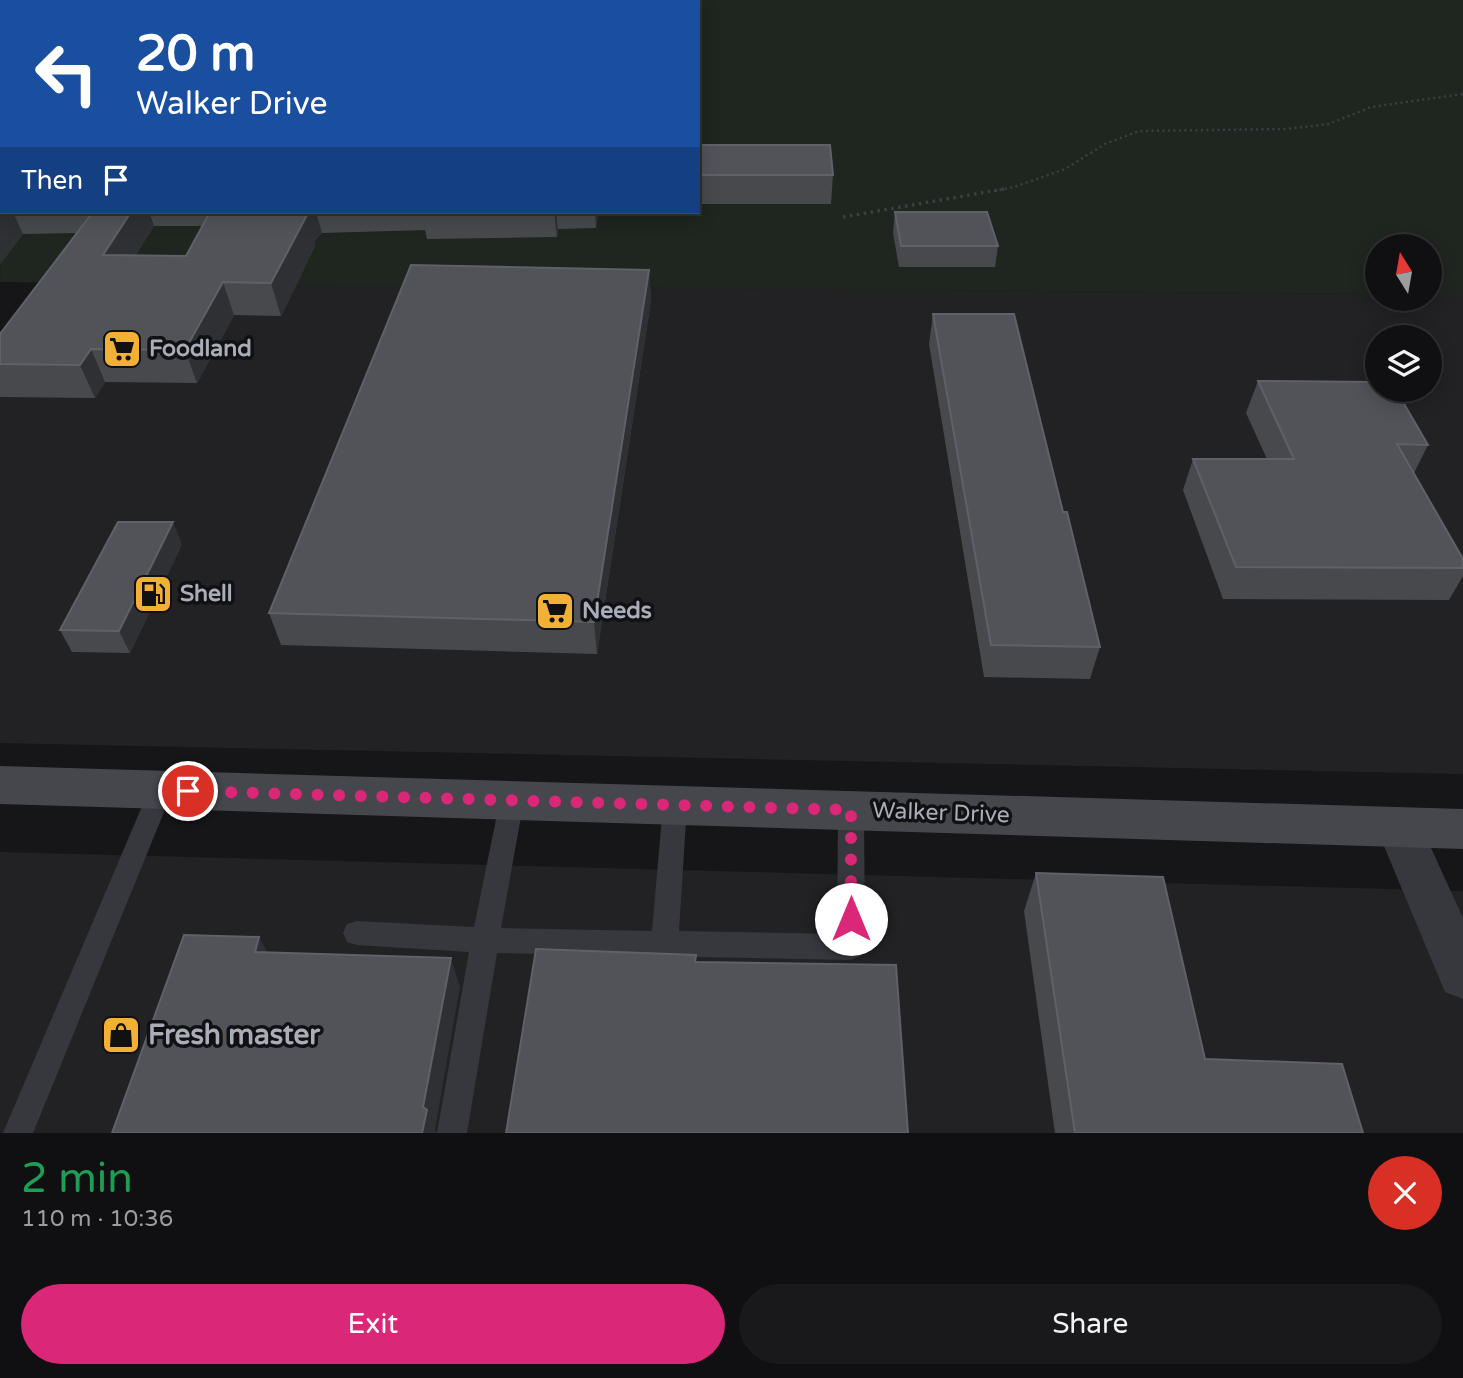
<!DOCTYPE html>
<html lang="en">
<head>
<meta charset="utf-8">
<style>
  :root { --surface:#101012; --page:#19191b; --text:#f1f3f6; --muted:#9c9d9f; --line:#303032; --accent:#db2777 }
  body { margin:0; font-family:"Varela Round",sans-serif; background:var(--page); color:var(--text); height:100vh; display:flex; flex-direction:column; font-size:26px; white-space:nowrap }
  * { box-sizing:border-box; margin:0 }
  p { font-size:23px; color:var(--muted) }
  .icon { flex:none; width:38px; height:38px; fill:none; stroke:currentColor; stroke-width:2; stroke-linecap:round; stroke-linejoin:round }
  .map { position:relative; height:1133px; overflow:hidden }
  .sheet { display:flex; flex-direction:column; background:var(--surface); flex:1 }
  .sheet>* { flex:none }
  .top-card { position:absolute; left:0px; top:0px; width:700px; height:214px; box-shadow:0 4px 18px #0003,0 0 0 2px var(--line); background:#1a4fa0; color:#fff; overflow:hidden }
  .needle { width:46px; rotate:349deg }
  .fabs { position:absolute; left:1365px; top:234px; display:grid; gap:14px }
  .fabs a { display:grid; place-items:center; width:77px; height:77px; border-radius:50%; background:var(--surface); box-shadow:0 4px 18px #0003,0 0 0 2px var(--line); font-size:35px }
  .pin { position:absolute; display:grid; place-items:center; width:60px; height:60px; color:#fff; margin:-30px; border:4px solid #fff; border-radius:50%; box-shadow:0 2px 7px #0007 }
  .me { position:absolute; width:77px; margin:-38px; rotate:0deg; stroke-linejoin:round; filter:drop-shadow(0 0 5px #0008) }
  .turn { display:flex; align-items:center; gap:24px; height:147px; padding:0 21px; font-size:32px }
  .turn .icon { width:91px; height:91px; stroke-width:2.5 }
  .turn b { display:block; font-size:49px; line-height:60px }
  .then { display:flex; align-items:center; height:66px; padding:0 21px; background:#0003; gap:14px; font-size:26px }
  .round { display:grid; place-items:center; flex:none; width:74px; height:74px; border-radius:37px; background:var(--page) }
  .head { display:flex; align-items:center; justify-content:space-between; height:119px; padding:0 21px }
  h1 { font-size:42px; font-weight:600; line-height:52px; color:#1e9e55 }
  .primary-button { display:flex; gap:14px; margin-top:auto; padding:14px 21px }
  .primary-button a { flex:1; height:80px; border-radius:42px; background:var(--accent); color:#fff; font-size:28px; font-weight:600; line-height:80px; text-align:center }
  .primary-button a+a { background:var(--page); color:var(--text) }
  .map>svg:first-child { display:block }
  .built { fill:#222225; fill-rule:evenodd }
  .green { fill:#1e261f }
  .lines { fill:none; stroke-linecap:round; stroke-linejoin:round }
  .path-far1 { stroke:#3d3f44; stroke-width:2.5; stroke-dasharray:2 3.5; stroke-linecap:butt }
  .path { stroke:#3d3f44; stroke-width:3.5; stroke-dasharray:2.5 4.5; stroke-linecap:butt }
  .lane { fill:#37383d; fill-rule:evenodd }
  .street { fill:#37383d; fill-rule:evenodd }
  .secondary { fill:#45474d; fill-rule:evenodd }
  .wall { fill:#47494d; fill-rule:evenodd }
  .shaded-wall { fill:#2f3033 }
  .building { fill:#525359; stroke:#5f6168; stroke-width:2 }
  .route { stroke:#db2777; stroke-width:12; stroke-dasharray:0 21.6 }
  .labels { text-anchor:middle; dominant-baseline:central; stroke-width:7; stroke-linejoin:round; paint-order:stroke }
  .poi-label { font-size:23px; font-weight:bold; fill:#a8adb8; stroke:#111113; text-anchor:start }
  .street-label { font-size:23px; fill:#a8adb8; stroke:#111113 }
  .near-poi-label { font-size:28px; font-weight:bold; fill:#a8adb8; stroke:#111113; text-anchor:start }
</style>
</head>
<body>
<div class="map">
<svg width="1463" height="1133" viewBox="0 0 1463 1133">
  <rect width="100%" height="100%" fill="#161618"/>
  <!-- built -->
  <g class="built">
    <path d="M69,282L1377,294V299H1430V294H1463V774L0,743V372ZM1377,338H1430V390H1377Z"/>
    <path d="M0,852L1463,891V1133H0Z"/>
  </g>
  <!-- green -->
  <path class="green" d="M147,0H1463V294H1430V247H1377V294L0,282L2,150V212H698V2Z"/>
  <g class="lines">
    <!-- path-far1 -->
    <path class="path-far1" d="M994,191L1014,187L1065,169L1105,144L1139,131L1286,129L1329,124L1371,107L1463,94"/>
    <!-- path -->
    <path class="path" d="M843,217L1004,189"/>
    <!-- lane -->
    <g class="lane">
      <path d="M161,780L170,783L173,790L33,1133H3L149,790L152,783Z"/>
      <path d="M512,790L521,793L524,800L501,928L652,931L663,805L666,798L675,794L684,798L687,805L679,931L837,934L838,810L842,803L851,799L860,803L864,810L865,947L861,956L851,960L497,953L467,1133H437L469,952L357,945L347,942L343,933L347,924L357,921L474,927L500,800L503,793Z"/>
    </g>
    <!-- street -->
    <path class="street" d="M1399,807L1415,813L1463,918V999L1445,992L1376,827L1383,813Z"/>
    <!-- secondary -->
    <g class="secondary">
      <path d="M114,0H136L113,2Z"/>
      <path d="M0,122H2L0,139Z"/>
      <path d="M0,766L1463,809V849L0,804Z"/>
    </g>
  </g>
  <!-- wall -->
  <g class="wall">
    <path d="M698,145L833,175L831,204H698Z"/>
    <path d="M2,212H598L596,228L558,229L557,237L427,239L425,230L322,233L315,240V246L281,316L234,315L197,383L105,382L95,398L0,397V334L76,233L23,234L0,264ZM154,226H202L186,256H135Z"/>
    <path d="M895,212L998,246L995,267H899L893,233Z"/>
    <path d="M649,270L651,300L597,654L281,645L269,613Z"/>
    <path d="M933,314L1063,512L1100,647L1090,679L984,677L929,344Z"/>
    <path d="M1258,381L1428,445L1414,473L1463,559V576L1449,600L1223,599L1183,490L1193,459H1267L1246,413Z"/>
    <path d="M182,544L130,653L72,652L60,630Z"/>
    <path d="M1036,873L1205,1059L1363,1133H1055L1024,911Z"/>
  </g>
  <!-- shaded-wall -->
  <g class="shaded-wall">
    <path d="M26,0H52L50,2H24Z"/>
    <path d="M2,23V48L0,49V24Z"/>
    <path d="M2,212H13L23,234L0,264V214Z"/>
    <path d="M131,212H149L154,226L116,288L103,255Z"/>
    <path d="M307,212H316L322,233L315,240V246L281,316L271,283Z"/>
    <path d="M554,212H556L558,229L557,237Z"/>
    <path d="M595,212H598L596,228Z"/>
    <path d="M649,270L651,300L597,654L594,622Z"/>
    <path d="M223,282L234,315L197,383L185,350Z"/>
    <path d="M91,349L105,382L95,398L80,365Z"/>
    <path d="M173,522L182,544L130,653L119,631Z"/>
    <path d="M259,937L275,966L255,952Z"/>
    <path d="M451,958L460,987L435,1129L437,1133H422L423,1107Z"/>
  </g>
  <!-- building -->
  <g class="building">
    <path d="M0,0H26L24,2H2V23L0,24Z"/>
    <path d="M698,145H830L833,175H698Z"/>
    <path d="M0,169H2V212L0,214Z"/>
    <path d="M93,212H131L103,255L186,256L210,212H307V215L271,283L223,282L185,350L91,349L80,365L0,364V334Z"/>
    <path d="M895,212H987L998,246H901Z"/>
    <path d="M411,265L649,270L594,622L269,613Z"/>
    <path d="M933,314H1014L1063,512H1067L1100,647L991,645Z"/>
    <path d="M1258,381L1377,382V390H1396L1428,445L1397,444L1463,559V568L1236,567L1193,459H1294Z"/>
    <path d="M118,522H173L119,631L60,630Z"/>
    <path d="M1036,873L1163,877L1205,1059L1342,1064L1363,1133H1075Z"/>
    <path d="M184,935L259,937L255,952L451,958L423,1107L427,1110L422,1133H112Z"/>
    <path d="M536,949L696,955L695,962L896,965L908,1133H506Z"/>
  </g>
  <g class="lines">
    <!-- route -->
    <path class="route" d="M188,791L851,810V919"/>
  </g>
  <!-- icons -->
  <defs>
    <symbol id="supermarket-square" viewBox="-11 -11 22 22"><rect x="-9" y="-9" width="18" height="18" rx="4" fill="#f2b134" stroke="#111113"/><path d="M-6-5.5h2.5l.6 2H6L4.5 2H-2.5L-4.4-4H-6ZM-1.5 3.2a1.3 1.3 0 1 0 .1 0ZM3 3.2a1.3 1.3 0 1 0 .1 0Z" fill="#111"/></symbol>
    <symbol id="fuel-square" viewBox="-11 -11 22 22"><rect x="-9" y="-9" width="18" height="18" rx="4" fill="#f2b134" stroke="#111113"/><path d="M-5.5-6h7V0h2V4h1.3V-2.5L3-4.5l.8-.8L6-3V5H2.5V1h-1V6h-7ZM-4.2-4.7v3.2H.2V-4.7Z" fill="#111"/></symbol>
    <symbol id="shop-square" viewBox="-11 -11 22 22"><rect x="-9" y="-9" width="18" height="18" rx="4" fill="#f2b134" stroke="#111113"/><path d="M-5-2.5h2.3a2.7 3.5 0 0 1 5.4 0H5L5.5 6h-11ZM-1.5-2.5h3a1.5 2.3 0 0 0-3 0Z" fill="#111"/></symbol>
  </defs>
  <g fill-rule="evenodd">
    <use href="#supermarket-square" x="100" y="327" width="44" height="44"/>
    <use href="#fuel-square" x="131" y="572" width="44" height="44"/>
    <use href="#supermarket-square" x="533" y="589" width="44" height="44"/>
    <use href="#shop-square" x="99" y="1013" width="44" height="44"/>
  </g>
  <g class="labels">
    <!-- poi labels -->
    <g class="poi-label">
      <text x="149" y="349">Foodland</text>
      <text x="180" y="594">Shell</text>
      <text x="582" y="611">Needs</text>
    </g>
    <!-- street labels -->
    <g class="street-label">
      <text transform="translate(941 813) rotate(2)">Walker Drive</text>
    </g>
    <!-- near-poi labels -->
    <g class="near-poi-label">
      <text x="148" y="1035">Fresh master</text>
    </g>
  </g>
</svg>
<div class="fabs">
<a><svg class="needle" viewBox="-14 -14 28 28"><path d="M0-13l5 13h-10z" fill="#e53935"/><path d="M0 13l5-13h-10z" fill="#9c9d9f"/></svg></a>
<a><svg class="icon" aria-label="layers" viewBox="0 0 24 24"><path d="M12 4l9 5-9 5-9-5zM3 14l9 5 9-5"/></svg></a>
</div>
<div class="pin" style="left:188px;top:791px;background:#d93025"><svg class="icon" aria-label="arrive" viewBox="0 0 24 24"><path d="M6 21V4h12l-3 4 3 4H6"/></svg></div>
<svg class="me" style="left:851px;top:919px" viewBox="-20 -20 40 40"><circle r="19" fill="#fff"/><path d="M0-13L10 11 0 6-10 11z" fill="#db2777"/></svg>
<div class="top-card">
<div class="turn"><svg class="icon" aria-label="left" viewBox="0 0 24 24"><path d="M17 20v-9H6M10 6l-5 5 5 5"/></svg><div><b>20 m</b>Walker Drive</div></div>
<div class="then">Then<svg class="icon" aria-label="arrive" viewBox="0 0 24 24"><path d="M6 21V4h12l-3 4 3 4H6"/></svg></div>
</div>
</div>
<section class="sheet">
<div class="head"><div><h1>2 min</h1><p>110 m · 10:36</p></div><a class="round" style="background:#d93025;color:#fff"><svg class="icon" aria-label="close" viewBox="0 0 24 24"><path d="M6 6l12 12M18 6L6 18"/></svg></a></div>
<div class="primary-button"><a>Exit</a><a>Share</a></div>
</section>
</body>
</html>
